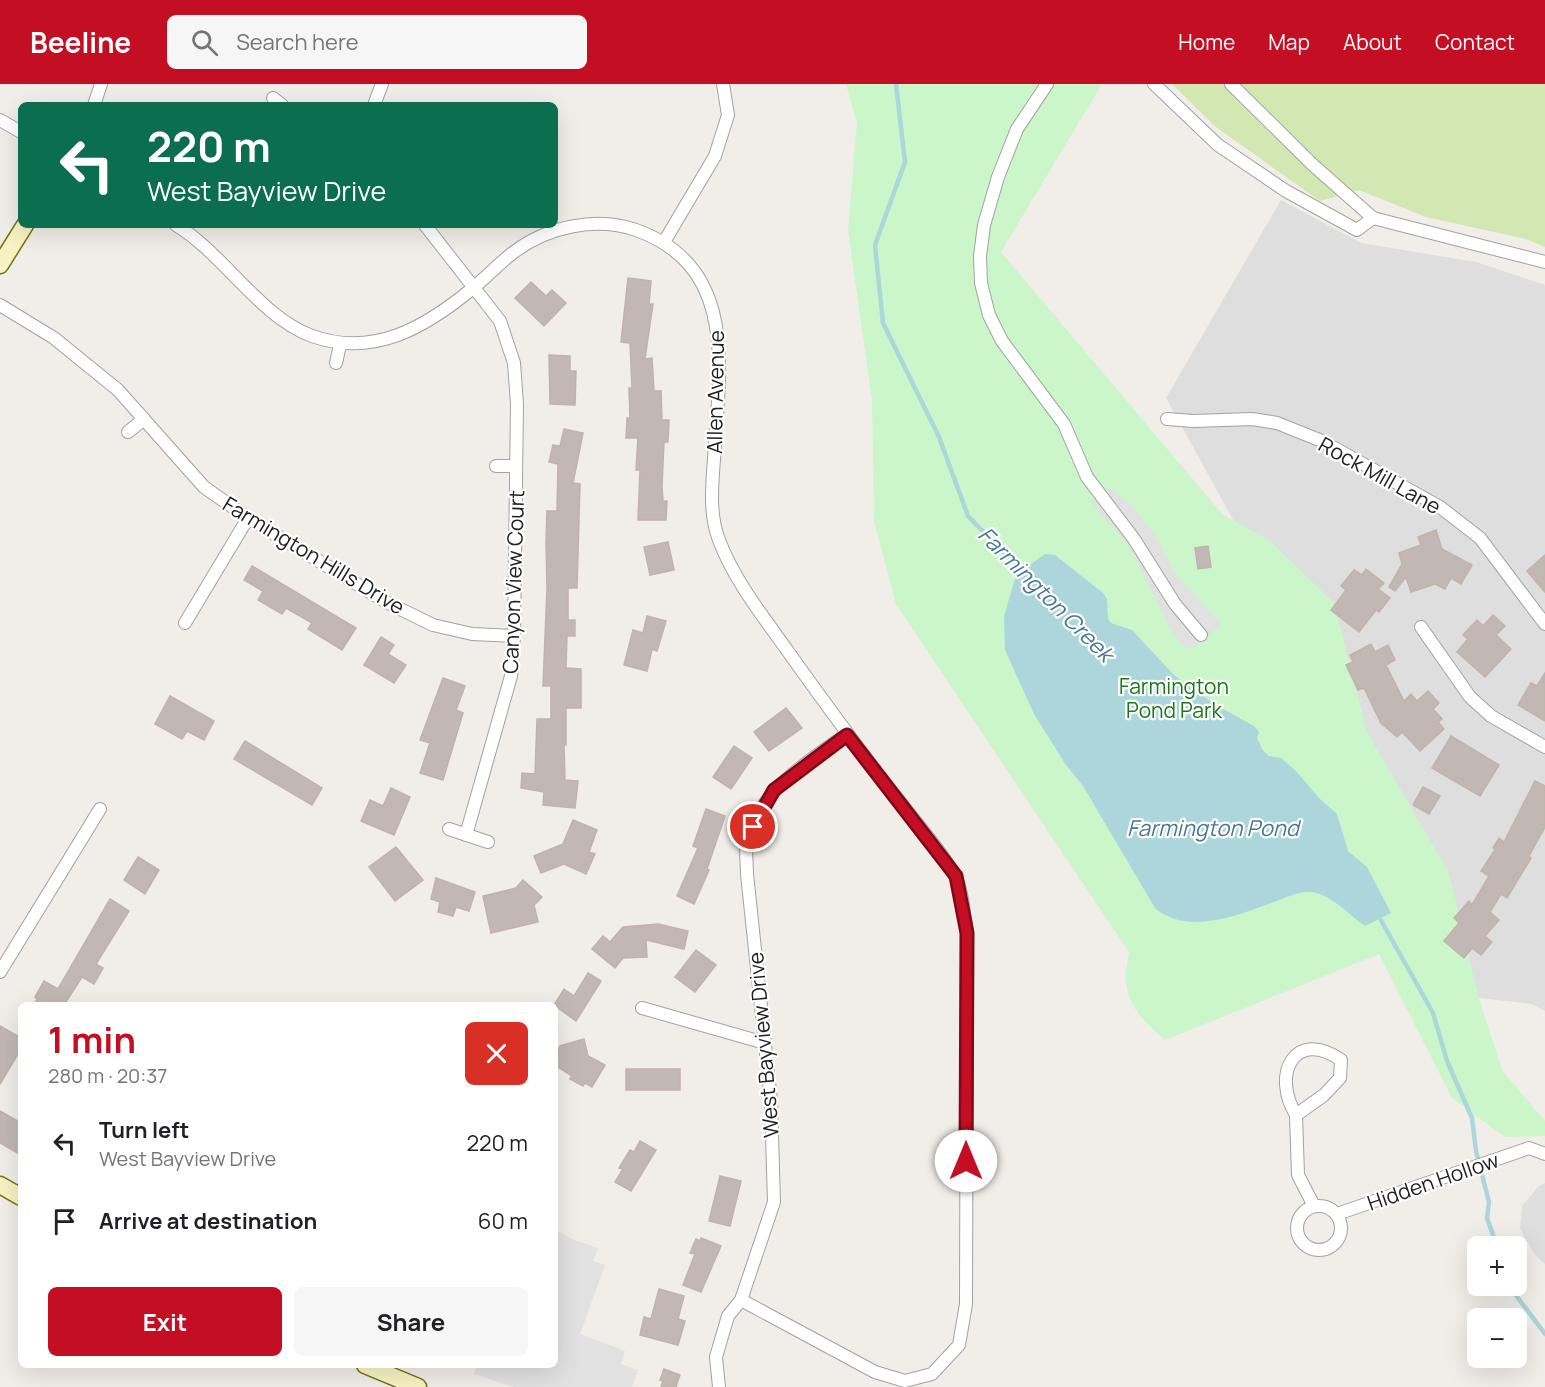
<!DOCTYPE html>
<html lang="en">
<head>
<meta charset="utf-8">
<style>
  :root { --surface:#fff; --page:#f6f6f6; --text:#202124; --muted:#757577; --accent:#c40e23 }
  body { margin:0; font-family:Manrope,sans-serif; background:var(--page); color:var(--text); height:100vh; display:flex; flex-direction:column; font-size:22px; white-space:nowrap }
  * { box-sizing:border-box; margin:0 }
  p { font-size:20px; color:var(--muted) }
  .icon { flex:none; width:33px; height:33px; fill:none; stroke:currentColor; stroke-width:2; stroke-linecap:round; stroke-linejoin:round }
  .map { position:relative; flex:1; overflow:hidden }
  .panel { position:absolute; left:18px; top:918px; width:540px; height:366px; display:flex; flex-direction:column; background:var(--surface); border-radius:9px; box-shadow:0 6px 24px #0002 }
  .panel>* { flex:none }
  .hud { position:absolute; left:18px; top:18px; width:540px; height:126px; border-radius:9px; box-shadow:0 6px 24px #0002; background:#0b6e4f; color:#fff; overflow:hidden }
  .buttons { position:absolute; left:1467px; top:1152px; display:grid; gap:12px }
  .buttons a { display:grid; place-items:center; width:60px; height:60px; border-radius:9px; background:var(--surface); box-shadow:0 6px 24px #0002; font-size:30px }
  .pin { position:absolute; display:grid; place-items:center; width:51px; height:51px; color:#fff; margin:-26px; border:3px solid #fff; border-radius:50%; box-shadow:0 2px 6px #0007 }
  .me { position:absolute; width:66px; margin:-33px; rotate:0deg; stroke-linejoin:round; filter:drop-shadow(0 0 4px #0008) }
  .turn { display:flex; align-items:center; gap:21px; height:126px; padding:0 30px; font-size:27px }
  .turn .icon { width:78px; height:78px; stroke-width:2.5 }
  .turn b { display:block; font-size:42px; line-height:51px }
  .round { display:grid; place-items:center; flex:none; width:63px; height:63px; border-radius:9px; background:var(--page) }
  .headline { display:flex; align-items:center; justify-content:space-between; height:102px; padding:0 30px }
  h1 { font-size:36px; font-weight:700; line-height:45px; color:var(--accent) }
  .cta { display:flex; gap:12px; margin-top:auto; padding:12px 30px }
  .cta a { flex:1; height:69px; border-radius:9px; background:var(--accent); color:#fff; font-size:24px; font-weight:700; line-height:69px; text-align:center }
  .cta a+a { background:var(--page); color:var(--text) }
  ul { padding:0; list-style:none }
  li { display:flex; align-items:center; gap:18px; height:78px; padding:0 30px }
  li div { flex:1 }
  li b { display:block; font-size:22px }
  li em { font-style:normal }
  header { display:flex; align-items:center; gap:36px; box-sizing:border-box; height:84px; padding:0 30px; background:var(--accent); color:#fff }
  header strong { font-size:28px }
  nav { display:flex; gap:33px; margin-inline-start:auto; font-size:21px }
  .search { width:420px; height:54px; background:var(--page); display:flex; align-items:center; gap:15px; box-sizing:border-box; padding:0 21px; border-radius:9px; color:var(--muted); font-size:22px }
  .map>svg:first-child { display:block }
  .residential { fill:#dfdede }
  .grass { fill:#d2e7b2 }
  .park { fill:#cbf6ca }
  .parking { fill:#e1e1e1 }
  .water { fill:#acd6db }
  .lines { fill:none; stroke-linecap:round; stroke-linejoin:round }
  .stream { stroke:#acd6db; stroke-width:4.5 }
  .building { fill:#c1b8b5; stroke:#c1b3ab; stroke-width:1.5 }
  .street-casing { stroke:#a2a2a2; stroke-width:14 }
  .secondary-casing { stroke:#73720d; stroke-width:19 }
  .street { stroke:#fff; stroke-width:12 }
  .secondary { stroke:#f6f2c1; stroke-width:16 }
  .route-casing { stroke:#7f0917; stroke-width:15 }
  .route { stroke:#c40e23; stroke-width:10 }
  .labels { text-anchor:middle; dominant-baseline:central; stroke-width:4.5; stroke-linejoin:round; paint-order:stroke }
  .street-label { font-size:21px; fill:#212121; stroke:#fff }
  .park-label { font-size:21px; fill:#177a14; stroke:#fff }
  .water-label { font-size:22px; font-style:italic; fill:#497794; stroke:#fff }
</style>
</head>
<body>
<header>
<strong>Beeline</strong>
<div class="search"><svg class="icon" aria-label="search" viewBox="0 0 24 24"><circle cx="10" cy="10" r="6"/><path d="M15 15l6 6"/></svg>Search here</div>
<nav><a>Home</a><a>Map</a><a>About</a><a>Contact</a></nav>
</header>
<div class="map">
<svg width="1545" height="1303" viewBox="0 0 1545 1303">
  <rect width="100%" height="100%" fill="#f1ede8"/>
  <!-- residential -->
  <g class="residential">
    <path d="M1281,116L1361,159L1476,178L1545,201V927L1532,920L1461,912L1350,648L1166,314Z"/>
    <path d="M1545,1099V1180L1535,1171L1520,1145L1522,1122L1539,1102Z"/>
  </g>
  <!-- grass -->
  <path class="grass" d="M1172,0H1545V163L1526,155L1426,133L1359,106L1320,117L1216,43Z"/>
  <!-- park -->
  <path class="park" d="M846,0H1102L1001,168L1223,431L1269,456L1334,519L1367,648L1449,789L1479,915L1503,988L1545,1037V1052L1505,1053L1452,1014L1379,870L1165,956C1133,928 1120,913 1129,868L896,520L874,437L872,316L848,146L857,39Z"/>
  <!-- parking -->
  <g class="parking">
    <path d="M1109,404L1131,420L1159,457L1175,489L1221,540L1194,564H1185L1172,548L1129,462L1091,418Z"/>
    <path d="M555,1145L572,1155L598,1164L593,1177L605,1181L580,1250L625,1267L621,1280L638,1286L632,1303H514L474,1290L477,1281H555Z"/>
  </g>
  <!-- water -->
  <path class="water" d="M1045,470L1055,471L1103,509L1107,515L1108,534L1111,539L1132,546L1174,591L1216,621L1254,642L1259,648L1257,654L1262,665L1269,672L1281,674L1296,687L1320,715L1337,730L1348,767L1367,783L1391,829L1365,842C1349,831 1330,809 1310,808C1298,807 1285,814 1274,818C1239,831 1187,852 1155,824L1083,702L1066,681L1034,630L1005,566L1004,532L1016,491Z"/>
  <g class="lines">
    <!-- stream -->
    <g class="stream">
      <path d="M896,0L905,78L875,161L883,239L939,353L968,432L1024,490"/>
      <path d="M1378,831L1433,929L1447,977L1472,1034L1476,1067L1489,1118L1487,1134L1497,1162"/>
      <path d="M1509,1202L1545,1250"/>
    </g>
  </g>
  <!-- building -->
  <g class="building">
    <path d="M628,194L651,197L649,220H653L645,275L652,274L654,307H661L662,336H669L668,358H664L662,402L663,417H667L666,436H638L640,386H636L638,354H626L627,334H630L629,304H632L630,259L621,258Z"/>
    <path d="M531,198L546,212L552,206L566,219L544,242L515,214Z"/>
    <path d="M549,271L570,272V287H576L575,321L550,320Z"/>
    <path d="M564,345L583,349L573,399L580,400L577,504H568V536H575V552H567L566,584L581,585V624H566V661H564L565,696L578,697L575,724L543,721L544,708L521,704L522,689L535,690L537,635H551V602H543L547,504L546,458L547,427H557L558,380L549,378L553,361L560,362Z"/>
    <path d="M1436,446L1442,465L1472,481L1461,500L1451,494L1445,505L1435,500L1411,508L1406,493L1395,507L1389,503L1402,480L1399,469L1421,461L1418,453Z"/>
    <path d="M668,458L674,486L650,491L644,463Z"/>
    <path d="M1208,462L1211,483L1198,485L1195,464Z"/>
    <path d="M1545,471V508L1527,487Z"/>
    <path d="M252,482L356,544L342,566L308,545L312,539L286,524L282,530L258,516L263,507L244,496Z"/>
    <path d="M1366,485L1384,499L1378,505L1390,514L1379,528L1376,526L1359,548L1331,526L1346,506L1341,502L1354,486L1362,491Z"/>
    <path d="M1493,531L1505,542L1496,551L1511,565L1485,593L1457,568L1468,555L1463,551L1477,536L1483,542Z"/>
    <path d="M647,532L666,537L657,567L652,565L647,587L624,581L633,546L643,549Z"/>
    <path d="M381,553L394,561L388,570L406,581L394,599L364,581Z"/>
    <path d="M1371,560L1375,568L1388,561L1395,576L1386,581L1404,617L1411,610L1417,617L1428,607L1439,619L1433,625L1442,635L1438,638L1444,645L1420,667L1402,648L1397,653L1381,639L1364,604L1358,606L1346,581L1353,578L1350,571Z"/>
    <path d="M1545,589V637L1518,621L1531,599L1537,602Z"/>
    <path d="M443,594L465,602L456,626L463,629L443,696L420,689L430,659L420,656Z"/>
    <path d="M170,612L214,637L204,656L187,647L182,655L155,640Z"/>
    <path d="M786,624L802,644L769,667L754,648Z"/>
    <path d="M1451,652L1499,681L1480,712L1432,684Z"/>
    <path d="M245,657L322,704L312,721L234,675Z"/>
    <path d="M734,662L752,674L731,705L713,693Z"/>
    <path d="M1535,697L1545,702V743L1529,772L1531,774L1507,814L1501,810L1490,828L1499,836L1485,852L1492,858L1481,871L1472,864L1464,874L1444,857L1459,839L1454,834L1469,817L1472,821L1489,792L1481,787L1495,766L1493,764L1499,754L1504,758Z"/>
    <path d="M1423,703L1440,712L1429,730L1413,721Z"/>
    <path d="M391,704L410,713L394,751L361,737L370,716L383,722Z"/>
    <path d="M706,725L725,732L707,785L709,786L694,820L677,812L698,764L693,762Z"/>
    <path d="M573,736L597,746L589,768L595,770L586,790L564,780L541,789L534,772L563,760Z"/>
    <path d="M396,763L423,796L395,817L369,783Z"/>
    <path d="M138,773L159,786L145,810L124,796Z"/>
    <path d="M436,794L475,808L469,827L456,823L453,832L438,828L440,818L431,815Z"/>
    <path d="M523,796L542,813L534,821L538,838L491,849L483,812L516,804Z"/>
    <path d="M110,815L129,827L96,880L103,884L94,900L82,893L64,921H34L37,915L35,913L44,897L58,905Z"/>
    <path d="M658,840L688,847L684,865L646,856L647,873L623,874L615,884L592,865L603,852L610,858L623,843Z"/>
    <path d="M696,866L716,881L695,908L675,893Z"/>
    <path d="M588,889L601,897L576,937L554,921L564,905L574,912Z"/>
    <path d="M0,942L21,954V965L0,1000Z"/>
    <path d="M584,955L588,972L605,981L592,1003L585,999L583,1002L570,995L572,992L555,981V970L560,962Z"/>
    <rect x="626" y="985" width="54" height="21"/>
    <path d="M0,1027L21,1039V1071L0,1059Z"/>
    <path d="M640,1057L656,1066L631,1107L615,1098L623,1085L619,1084L630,1066L634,1068Z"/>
    <path d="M720,1092L741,1097L730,1142L709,1137Z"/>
    <path d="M701,1154L721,1162L701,1208L683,1201L695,1170L690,1169L696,1155L700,1157Z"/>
    <path d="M659,1205L684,1212L678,1235L685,1237L678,1261L640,1251L644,1233L651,1235Z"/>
    <path d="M664,1285L680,1291L676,1303H661L663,1297L660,1296Z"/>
  </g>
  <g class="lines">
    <defs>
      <g id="street">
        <path d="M1047,0L1017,45L998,93L984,141L980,172L981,199L989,231L1002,257L1064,340L1087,393L1134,455L1175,520L1201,551"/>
        <path d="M1154,0L1218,61L1286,107L1357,146L1373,134"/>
        <path d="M1231,0L1313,81L1373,134L1545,178"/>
        <path d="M273,14L282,21"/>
        <path d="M94,21L101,0"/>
        <path d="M374,21L382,0"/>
        <path d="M0,36L21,48"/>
        <path d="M176,141C224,170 260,233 312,252C374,274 426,243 473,204C487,193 499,179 514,168C547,143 596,132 636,146C740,183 719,288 714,375C712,402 709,430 719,456C734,496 762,531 787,566C824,618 861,669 901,719C918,742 940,765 954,790C963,806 964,832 967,849L966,1220L959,1261L932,1290L905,1297L875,1288L741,1216"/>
        <path d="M425,141L500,237L514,279L517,320L514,552L511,592L466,751"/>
        <path d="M664,158L715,72L728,31L723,0"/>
        <path d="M0,221L54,254L118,306L204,403L248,434L388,519L433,541L472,550L514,552"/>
        <path d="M336,279L340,261"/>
        <path d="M1167,335L1193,337L1252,335L1277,339L1322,357L1440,423L1480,454L1545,540"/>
        <path d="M128,348L144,335"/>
        <path d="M496,382H516"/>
        <path d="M185,539L248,434"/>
        <path d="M1421,543L1470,613L1491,632L1545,663"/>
        <path d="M449,745L488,758"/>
        <path d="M0,888L100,725"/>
        <path d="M642,924L765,959"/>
        <path d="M1296,1031C1271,990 1295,944 1341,976L1340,994L1324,1011L1296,1031L1298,1091L1314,1122"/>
        <circle cx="1319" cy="1144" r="22"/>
        <path d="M1337,1130L1529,1064L1545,1070"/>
        <path d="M719,1303L716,1273L728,1232L741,1216L774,1118L771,1017L747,790C747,780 745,767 747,757C759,706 807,679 847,650"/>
      </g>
      <g id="secondary">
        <path d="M0,181L25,141"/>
        <path d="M0,1101L21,1113"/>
        <path d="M365,1281L418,1303"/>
      </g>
    </defs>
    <!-- street casing -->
    <use href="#street" class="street-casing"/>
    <!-- secondary casing -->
    <use href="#secondary" class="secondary-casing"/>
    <!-- street -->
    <use href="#street" class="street"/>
    <!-- secondary -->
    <use href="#secondary" class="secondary"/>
  </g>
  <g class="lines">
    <defs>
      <path id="route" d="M753,743L774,706L847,651L956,792L967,849L966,1077"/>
    </defs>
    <!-- route casing -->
    <use href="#route" class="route-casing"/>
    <!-- route -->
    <use href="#route" class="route"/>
  </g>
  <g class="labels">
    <!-- street labels -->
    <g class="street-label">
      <text transform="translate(715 308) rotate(-89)">Allen Avenue</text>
      <text transform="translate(1380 391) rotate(29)">Rock Mill Lane</text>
      <text transform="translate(314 471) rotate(31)">Farmington Hills Drive</text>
      <text transform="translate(513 498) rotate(-88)">Canyon View Court</text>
      <text transform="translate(763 961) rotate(-95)">West Bayview Drive</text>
      <text transform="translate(1433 1097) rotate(-19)">Hidden Hollow</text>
    </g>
    <!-- park labels -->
    <g class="park-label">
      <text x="1174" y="602">Farmington<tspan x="1174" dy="24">Pond Park</tspan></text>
    </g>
    <!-- water labels -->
    <g class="water-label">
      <text transform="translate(1046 510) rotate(45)">Farmington Creek</text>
      <text x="1213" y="744">Farmington Pond</text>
    </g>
  </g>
</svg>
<div class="buttons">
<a>+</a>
<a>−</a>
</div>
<div class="pin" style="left:753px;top:743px;background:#d93025"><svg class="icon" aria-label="arrive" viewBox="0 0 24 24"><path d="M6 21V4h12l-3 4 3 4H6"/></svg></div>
<svg class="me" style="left:966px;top:1077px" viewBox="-20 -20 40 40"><circle r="19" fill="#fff"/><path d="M0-13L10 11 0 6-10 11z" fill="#c40e23"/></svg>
<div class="hud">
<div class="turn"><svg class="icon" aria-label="left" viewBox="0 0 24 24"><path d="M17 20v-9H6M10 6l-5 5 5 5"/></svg><div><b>220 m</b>West Bayview Drive</div></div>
</div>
<section class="panel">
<div class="headline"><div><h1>1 min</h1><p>280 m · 20:37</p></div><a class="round" style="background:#d93025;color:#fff"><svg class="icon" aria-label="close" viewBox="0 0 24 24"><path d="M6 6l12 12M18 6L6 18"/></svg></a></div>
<ul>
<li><svg class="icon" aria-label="left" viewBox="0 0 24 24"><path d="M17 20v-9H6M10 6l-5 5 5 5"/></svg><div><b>Turn left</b><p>West Bayview Drive</p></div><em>220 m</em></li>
<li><svg class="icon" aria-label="arrive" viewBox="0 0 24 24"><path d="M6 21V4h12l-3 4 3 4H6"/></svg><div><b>Arrive at destination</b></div><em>60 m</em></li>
</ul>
<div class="cta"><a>Exit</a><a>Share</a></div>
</section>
</div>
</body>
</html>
